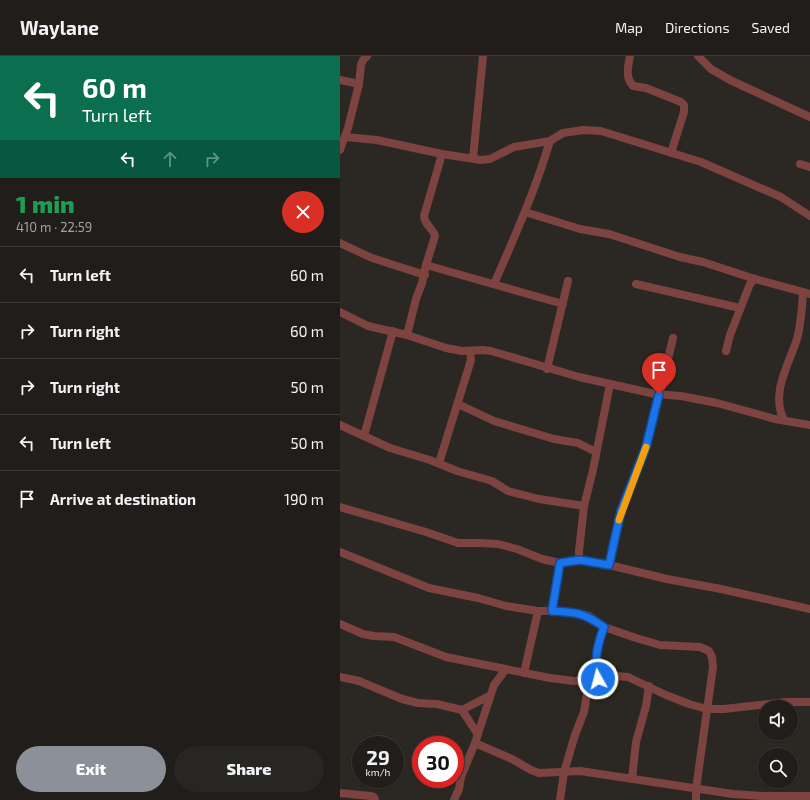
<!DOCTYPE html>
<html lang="en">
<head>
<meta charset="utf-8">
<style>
  :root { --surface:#201d1a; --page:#282623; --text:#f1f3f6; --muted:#a2a2a2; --line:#3d3b39; --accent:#8c9099 }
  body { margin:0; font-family:"Exo 2",sans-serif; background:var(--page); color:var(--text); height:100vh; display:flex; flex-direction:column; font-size:15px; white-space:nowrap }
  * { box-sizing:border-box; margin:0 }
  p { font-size:13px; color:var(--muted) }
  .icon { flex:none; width:22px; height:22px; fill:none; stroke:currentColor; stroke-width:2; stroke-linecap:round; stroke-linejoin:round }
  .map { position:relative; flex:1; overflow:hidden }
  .details { display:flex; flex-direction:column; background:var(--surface); width:340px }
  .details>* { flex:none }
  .top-card { background:#0b6e4f; color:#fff; overflow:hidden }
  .fabs { position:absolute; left:418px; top:644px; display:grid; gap:8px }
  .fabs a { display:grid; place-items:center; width:40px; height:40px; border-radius:50%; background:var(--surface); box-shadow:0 1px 3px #0004,0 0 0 1px var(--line); font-size:20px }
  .speed { position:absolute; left:12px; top:680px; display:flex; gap:8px; font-size:20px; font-weight:700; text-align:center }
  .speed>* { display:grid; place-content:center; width:52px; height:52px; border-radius:50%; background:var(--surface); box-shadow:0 1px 3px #0004,0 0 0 1px var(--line); line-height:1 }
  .speed small { font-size:10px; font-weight:400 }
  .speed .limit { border:6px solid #d22; background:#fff; color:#111 }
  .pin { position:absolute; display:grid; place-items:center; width:34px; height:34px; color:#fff; margin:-41px -17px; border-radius:50% 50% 50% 0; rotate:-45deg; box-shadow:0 0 4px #0007 }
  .pin .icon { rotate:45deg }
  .me { position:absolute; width:44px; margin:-22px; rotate:353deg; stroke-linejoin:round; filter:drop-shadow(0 0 3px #0008) }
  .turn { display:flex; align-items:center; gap:14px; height:84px; padding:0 16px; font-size:18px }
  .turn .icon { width:52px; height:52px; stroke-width:2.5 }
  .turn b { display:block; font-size:28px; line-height:34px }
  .lanes { display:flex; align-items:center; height:38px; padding:0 16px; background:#0003; justify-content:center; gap:20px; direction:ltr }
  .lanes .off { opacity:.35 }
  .round { display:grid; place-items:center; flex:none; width:42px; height:42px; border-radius:21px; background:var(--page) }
  .summary { display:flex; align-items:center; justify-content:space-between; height:68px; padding:0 16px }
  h1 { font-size:24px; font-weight:800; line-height:30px; color:#1e9e55 }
  .cta { display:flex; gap:8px; margin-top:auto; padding:8px 16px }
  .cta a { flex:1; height:46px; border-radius:24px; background:var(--accent); color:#fff; font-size:16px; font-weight:800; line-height:46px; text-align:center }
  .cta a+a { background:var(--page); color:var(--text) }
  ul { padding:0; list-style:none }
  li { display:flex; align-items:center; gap:12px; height:56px; padding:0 16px; border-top:1px solid var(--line) }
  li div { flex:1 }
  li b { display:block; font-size:15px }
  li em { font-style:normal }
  header { display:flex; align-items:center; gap:24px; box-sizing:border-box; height:56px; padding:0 20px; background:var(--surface); border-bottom:1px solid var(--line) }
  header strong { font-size:19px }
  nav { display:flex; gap:22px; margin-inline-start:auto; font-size:14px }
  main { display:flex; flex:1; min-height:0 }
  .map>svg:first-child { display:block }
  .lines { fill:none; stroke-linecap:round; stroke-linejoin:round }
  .minor { stroke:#7d4341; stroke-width:8 }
  .route-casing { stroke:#114b97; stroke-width:10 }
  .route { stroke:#1a73e8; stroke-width:7 }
  .slow { stroke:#f59e0b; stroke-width:7 }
</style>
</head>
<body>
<header>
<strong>Waylane</strong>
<nav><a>Map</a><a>Directions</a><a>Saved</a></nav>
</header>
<main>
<section class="details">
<div class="top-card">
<div class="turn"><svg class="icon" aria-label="left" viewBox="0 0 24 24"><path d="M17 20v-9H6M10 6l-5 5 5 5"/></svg><div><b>60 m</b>Turn left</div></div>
<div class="lanes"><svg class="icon" aria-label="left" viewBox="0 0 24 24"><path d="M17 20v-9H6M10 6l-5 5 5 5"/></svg><svg class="icon off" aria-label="ahead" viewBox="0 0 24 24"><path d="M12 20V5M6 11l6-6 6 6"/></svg><svg class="icon off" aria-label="right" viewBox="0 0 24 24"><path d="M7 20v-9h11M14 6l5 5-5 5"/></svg></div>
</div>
<div class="summary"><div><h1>1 min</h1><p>410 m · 22:59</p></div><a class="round" style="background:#d93025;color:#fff"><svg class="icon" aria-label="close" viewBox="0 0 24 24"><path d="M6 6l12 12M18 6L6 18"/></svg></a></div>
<ul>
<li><svg class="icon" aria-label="left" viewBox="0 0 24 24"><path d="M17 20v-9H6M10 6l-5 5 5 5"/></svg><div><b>Turn left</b></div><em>60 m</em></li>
<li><svg class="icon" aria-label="right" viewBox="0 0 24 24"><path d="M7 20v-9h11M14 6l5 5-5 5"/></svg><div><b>Turn right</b></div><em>60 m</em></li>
<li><svg class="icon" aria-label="right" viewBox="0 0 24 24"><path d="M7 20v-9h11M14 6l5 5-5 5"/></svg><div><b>Turn right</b></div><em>50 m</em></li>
<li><svg class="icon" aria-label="left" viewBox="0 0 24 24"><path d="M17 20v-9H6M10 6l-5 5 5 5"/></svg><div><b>Turn left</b></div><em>50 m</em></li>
<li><svg class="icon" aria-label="arrive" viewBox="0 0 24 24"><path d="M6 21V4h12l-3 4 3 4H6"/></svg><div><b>Arrive at destination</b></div><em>190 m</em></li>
</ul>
<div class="cta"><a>Exit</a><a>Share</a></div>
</section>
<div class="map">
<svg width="470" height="744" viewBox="0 0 470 744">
  <rect width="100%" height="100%" fill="#2b2722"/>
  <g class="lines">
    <!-- minor -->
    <g class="minor">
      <path d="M290,0C288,11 285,21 293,30L306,32L341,46L344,49V56L331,97"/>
      <path d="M358,0L371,13L390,24L470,61"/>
      <path d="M0,24L19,28"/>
      <path d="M5,81L37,84L102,98L141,104L150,103L174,91L210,85L223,77L243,74L261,75L361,106L441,141L470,160"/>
      <path d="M0,94L8,72L19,28L21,9L23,4L27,0"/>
      <path d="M133,102L143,0"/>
      <path d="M460,108L470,111"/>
      <path d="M185,156L240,173L269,178L340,201L363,206L415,223L470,238"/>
      <path d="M0,187L32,202L85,219"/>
      <path d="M86,209L223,248"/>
      <path d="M154,228C175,180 195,135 210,85"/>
      <path d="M296,228L400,252"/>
      <path d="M0,256L28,270L67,279L106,292L122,295L143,294L151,295L239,321L315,338L341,340L377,347L435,363L470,369"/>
      <path d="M67,279L76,243L82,227L86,209L95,180C93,172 85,170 84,160L102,98"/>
      <path d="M386,295L390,279L410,228L415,223"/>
      <path d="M207,313L228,225"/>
      <path d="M118,348L154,365L214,383L238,387L256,396"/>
      <path d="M444,364C430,338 449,308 457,283C461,268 462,252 463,237"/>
      <path d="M0,369L50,392L90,404L117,415L152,425L168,435L199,443L244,450"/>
      <path d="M24,380L53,275"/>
      <path d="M99,407L131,304L130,295"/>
      <path d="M0,451L86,476L118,487H141L158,488L177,493L202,503L220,507L239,504L269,509L327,523L381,533L470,553"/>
      <path d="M0,496L89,532L138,542L166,550L198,555H221L241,558L249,560L264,571L296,582L320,589L360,591L369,595L372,601L373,611L356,733V744"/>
      <path d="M239,504V495L244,450L253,414L270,328"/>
      <path d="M269,509L281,455L306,391L312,370L333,282"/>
      <path d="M211,555L220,507"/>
      <path d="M0,568L23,578L34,580L54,581L106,601L210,622L234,625H249L276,620L288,621L326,639L349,648L367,653H384L447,646H470"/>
      <path d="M184,617L198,555"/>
      <path d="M0,621L19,625L62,643L78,647L97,648L122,654L149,640"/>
      <path d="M259,623C254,604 257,590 264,571"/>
      <path d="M122,654L137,677"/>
      <path d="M135,687L172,703L191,714L199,717L240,715L393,738L422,740H470"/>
      <path d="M292,723L296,686L306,650L309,630"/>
      <path d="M0,737L30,740L34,741L35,744"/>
      <path d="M114,744L119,733L121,721L135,687L154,629L166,613"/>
      <path d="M220,744L224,716L235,679L244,656L249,625"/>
    </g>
  </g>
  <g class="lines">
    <defs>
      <path id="route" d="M258,623C254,604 257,590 264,571C244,557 236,556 212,555L220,507L240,504L269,509L281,455L306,391L319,338"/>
    </defs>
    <!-- route casing -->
    <use href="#route" class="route-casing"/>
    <!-- route -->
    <use href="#route" class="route"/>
    <!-- slow -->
    <path class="slow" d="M279,464L306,391"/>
  </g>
</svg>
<div class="fabs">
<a><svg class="icon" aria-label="sound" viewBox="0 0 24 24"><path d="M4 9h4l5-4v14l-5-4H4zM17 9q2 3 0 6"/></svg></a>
<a><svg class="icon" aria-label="search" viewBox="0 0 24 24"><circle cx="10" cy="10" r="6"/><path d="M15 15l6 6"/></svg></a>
</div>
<div class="speed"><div>29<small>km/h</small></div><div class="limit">30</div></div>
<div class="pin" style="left:319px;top:338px;background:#d93025"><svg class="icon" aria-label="arrive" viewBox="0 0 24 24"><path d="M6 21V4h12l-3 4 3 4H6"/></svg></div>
<svg class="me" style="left:258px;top:623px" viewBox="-20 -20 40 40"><circle r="17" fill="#1a73e8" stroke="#fff" stroke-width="3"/><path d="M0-11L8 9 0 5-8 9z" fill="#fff"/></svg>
</div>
</main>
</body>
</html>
